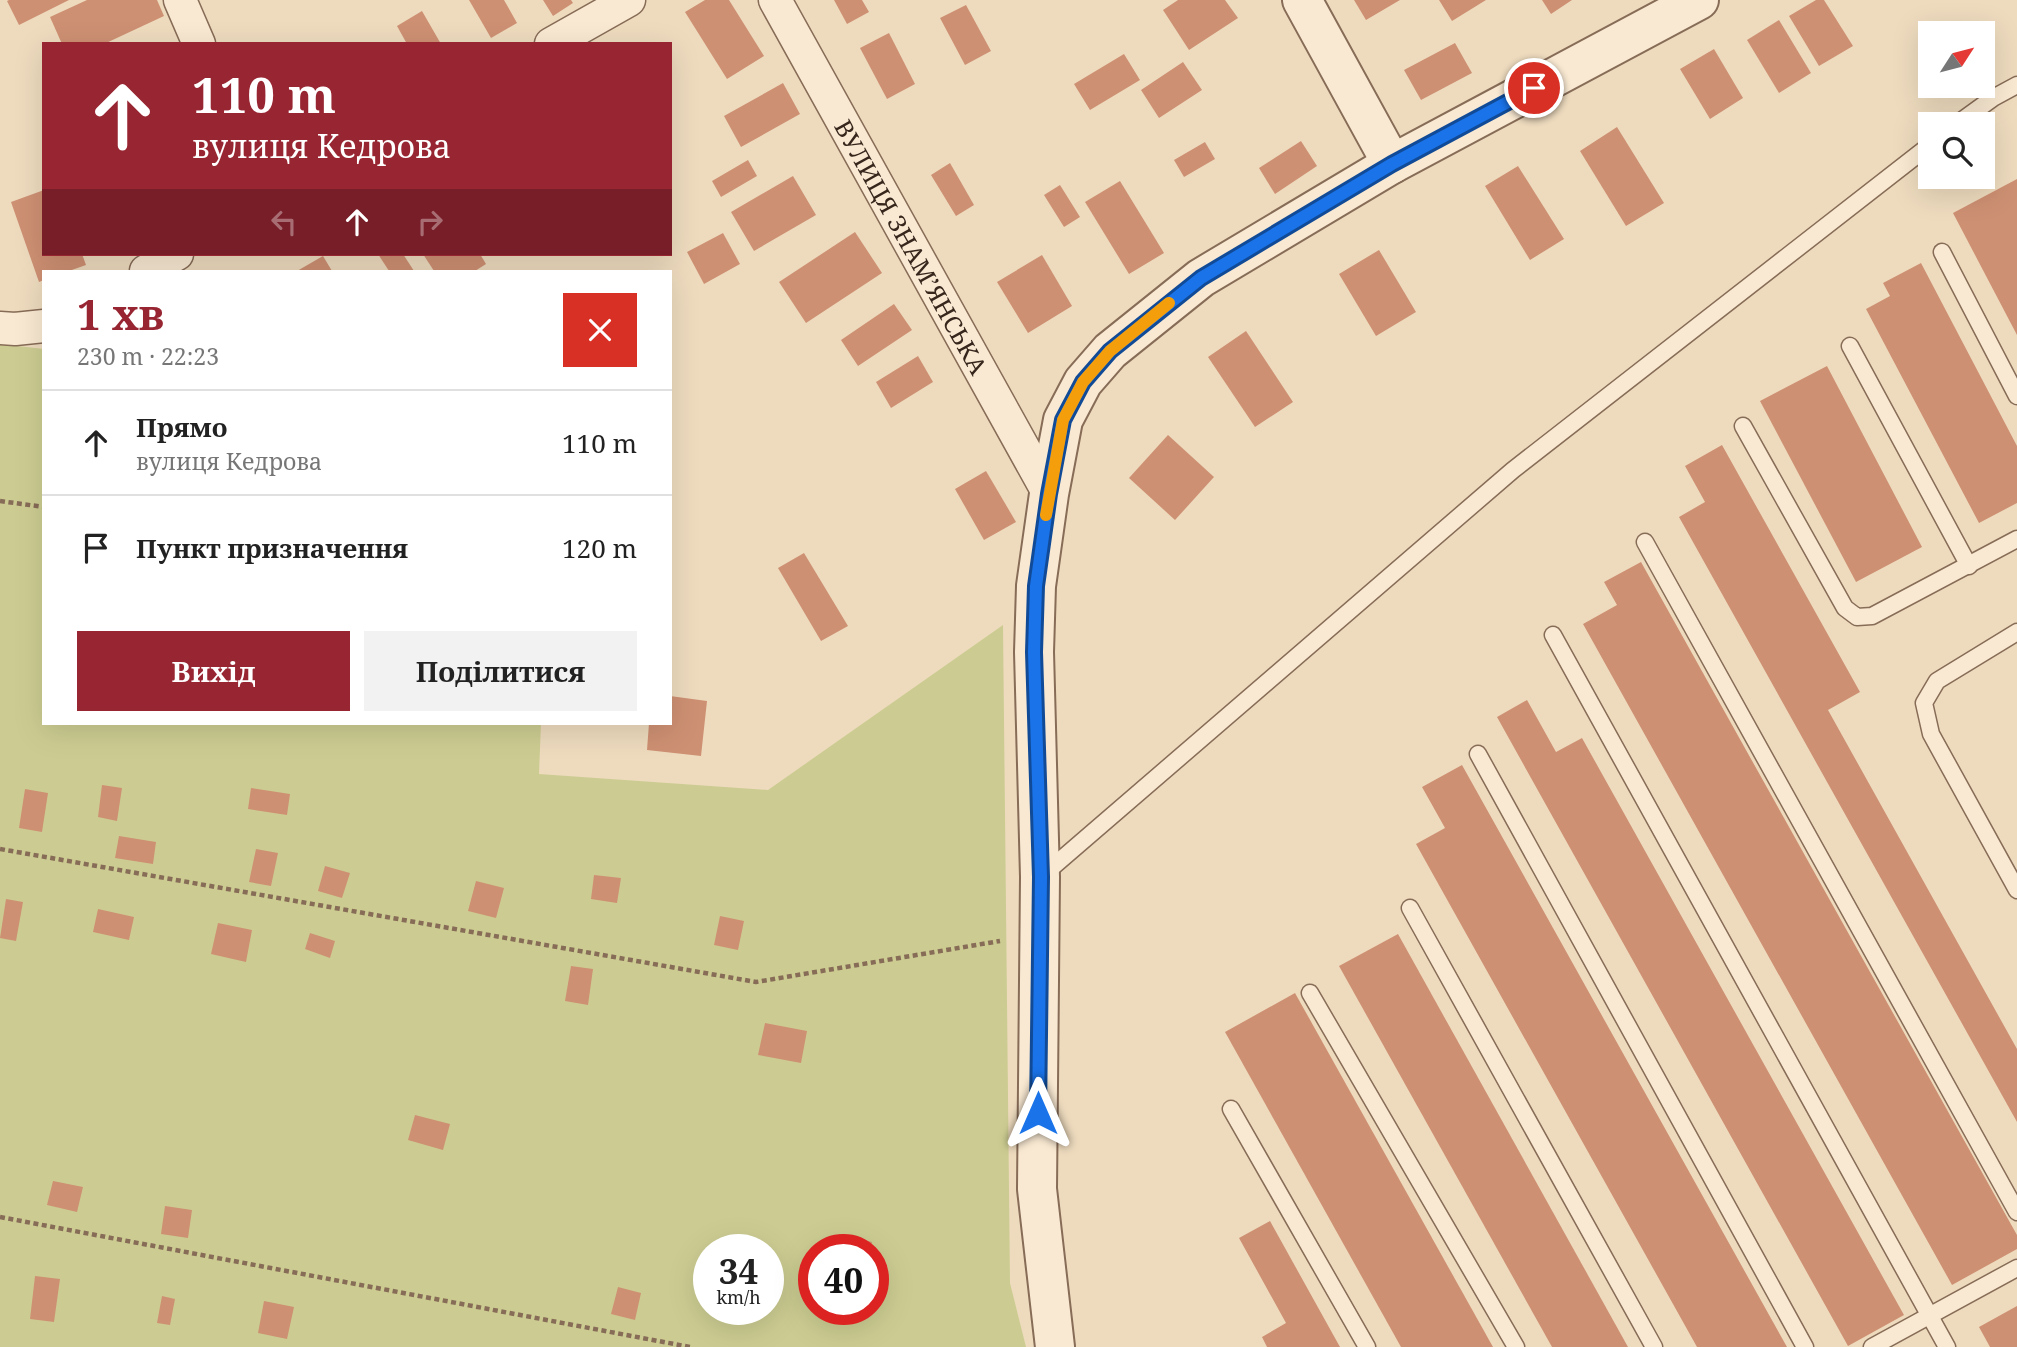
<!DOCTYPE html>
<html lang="uk">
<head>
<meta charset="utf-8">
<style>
  :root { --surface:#fff; --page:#f2f2f2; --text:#222; --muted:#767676; --line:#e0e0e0; --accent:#972632 }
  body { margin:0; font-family:"Noto Serif",serif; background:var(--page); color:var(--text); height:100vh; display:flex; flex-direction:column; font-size:26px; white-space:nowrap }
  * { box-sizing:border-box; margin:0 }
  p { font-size:23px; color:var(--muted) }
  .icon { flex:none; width:38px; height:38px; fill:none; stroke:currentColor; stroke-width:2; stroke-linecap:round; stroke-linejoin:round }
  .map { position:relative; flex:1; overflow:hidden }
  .panel { position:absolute; left:42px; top:270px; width:630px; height:455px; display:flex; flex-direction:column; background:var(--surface); border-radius:0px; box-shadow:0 7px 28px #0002 }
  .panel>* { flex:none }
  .hud { position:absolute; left:42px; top:42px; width:630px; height:214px; border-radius:0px; box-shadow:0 7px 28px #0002; background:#972632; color:#fff; overflow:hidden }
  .needle { width:46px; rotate:54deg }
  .fabs { position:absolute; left:1918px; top:21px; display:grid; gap:14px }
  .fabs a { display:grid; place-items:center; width:77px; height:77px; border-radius:0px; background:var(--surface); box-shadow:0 7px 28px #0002; font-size:35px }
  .speed { position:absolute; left:693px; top:1234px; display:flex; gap:14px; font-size:35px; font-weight:700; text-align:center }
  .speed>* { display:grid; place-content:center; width:91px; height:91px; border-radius:50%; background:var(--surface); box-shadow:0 7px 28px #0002; line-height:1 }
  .speed small { font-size:18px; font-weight:400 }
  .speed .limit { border:10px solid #d22; background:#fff; color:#111 }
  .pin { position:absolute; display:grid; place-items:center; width:60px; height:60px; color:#fff; margin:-30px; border:4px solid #fff; border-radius:50%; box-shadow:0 2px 7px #0007 }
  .me { position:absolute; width:77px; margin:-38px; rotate:0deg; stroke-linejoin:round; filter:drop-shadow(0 0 5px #0008) }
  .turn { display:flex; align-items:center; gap:24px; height:147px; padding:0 35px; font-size:32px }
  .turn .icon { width:91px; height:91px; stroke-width:2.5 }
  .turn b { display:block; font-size:49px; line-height:60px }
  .lanes { display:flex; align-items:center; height:66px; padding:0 35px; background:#0003; justify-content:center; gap:35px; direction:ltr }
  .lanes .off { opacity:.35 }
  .round { display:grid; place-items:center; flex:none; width:74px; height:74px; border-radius:0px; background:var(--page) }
  .head { display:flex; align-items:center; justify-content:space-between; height:119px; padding:0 35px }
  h1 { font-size:42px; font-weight:700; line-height:52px; color:var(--accent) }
  .action { display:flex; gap:14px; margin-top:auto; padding:14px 35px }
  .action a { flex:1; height:80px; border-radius:0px; background:var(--accent); color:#fff; font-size:28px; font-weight:700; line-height:80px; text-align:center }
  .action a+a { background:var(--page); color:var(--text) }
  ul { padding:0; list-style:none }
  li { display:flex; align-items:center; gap:21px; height:105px; padding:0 35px; border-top:2px solid var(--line) }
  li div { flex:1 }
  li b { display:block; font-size:26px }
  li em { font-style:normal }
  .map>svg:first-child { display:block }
  .green { fill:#cccc92; fill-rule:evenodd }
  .building { fill:#ce9073 }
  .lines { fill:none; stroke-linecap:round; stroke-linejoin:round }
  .service-casing { stroke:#876c57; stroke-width:19 }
  .minor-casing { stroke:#876c57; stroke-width:35 }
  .tertiary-casing { stroke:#876c57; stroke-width:42 }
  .path { stroke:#876c57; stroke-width:4.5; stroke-dasharray:5 3.5; stroke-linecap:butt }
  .service { stroke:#f9e9d2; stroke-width:16 }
  .minor { stroke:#f9e9d2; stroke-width:32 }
  .tertiary { stroke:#f9e9d2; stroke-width:38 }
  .route-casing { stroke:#114b97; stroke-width:18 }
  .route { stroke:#1a73e8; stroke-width:12 }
  .slow { stroke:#f59e0b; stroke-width:12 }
  .labels { text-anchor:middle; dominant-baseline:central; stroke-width:7; stroke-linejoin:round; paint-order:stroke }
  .street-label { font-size:24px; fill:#36261c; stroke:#f6e6ce }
</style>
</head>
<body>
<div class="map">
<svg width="2017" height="1347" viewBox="0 0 2017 1347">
  <rect width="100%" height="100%" fill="#eedbbe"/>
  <!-- green -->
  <path class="green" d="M0,344L44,349V723H541L539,774L768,790L1003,625L1010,1283L1026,1347H0ZM709,1250H768V1309H709ZM814,1250H873V1309H814Z"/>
  <!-- building -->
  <g class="building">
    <path d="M9,0H69L19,25L7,1Z"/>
    <path d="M87,0H157L164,16L104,44H62L50,17Z"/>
    <path d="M469,0H504L517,23L491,38Z"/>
    <path d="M543,0H571L573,3L553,16Z"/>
    <path d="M705,0H729L764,56L727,79L685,12Z"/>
    <path d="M834,0H862L869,12L847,24Z"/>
    <path d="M1178,0H1225L1238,18L1189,50L1163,10Z"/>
    <path d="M1354,0H1400L1366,20Z"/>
    <path d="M1439,0H1486L1452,21Z"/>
    <path d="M1542,0H1572L1551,14Z"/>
    <path d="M1816,0H1824L1853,46L1819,66L1789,16Z"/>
    <path d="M966,5L991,51L965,65L940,18Z"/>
    <path d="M422,11L441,44H407L397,26Z"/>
    <path d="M1779,20L1811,73L1779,93L1747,40Z"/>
    <path d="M889,33L915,84L887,99L860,48Z"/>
    <path d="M1455,43L1472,73L1421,100L1404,70Z"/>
    <path d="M1714,49L1743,98L1710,119L1680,69Z"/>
    <path d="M1124,54L1140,80L1090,110L1074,84Z"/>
    <path d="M1183,62L1202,90L1159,118L1141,90Z"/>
    <path d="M783,83L800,114L741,147L724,116Z"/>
    <path d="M1617,127L1664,203L1626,226L1580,151Z"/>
    <path d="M1301,141L1317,166L1275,194L1259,168Z"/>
    <path d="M1205,142L1215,159L1184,177L1174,160Z"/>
    <path d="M748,160L757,176L721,197L712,181Z"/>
    <path d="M950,163L974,205L956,216L931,175Z"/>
    <path d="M1518,166L1564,239L1530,260L1485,186Z"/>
    <path d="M793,176L816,215L754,251L731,212Z"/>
    <path d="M2017,179V335L1953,213Z"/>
    <path d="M1120,181L1164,253L1129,274L1085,202Z"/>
    <path d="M1060,185L1080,217L1064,227L1044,195Z"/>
    <path d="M44,190V254H82L86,265L69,271H44V280L39,282L11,202Z"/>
    <path d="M855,232L882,273L806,323L779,282Z"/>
    <path d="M723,233L740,264L704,284L687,252Z"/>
    <path d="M1379,250L1416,312L1376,336L1339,274Z"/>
    <path d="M378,254H403L414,271H389Z"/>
    <path d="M423,254H480L486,264L475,271H434Z"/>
    <path d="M1042,255L1072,306L1028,333L997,282Z"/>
    <path d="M323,256L332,271H297Z"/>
    <path d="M1921,263L2017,446V503L1979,523L1866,309L1890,296L1883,283Z"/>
    <path d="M894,304L912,330L858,366L841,340Z"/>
    <path d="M1246,331L1293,402L1255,427L1208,357Z"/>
    <path d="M918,356L933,382L891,408L876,382Z"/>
    <path d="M1827,366L1922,547L1856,582L1760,401Z"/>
    <path d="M1168,435L1214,477L1175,520L1129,478Z"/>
    <path d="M1722,445L1860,692L1828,710L2017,1049V1122L1679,517L1705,502L1685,466Z"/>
    <path d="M986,471L1016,522L984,540L955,489Z"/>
    <path d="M804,553L848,626L821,641L778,568Z"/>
    <path d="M1641,562L2017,1235V1249L1952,1285L1583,624L1617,605L1604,582Z"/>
    <path d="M670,696L707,701L701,756L647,750L649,723H670Z"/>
    <path d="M1527,700L1556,752L1582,738L1904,1315L1848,1346L1497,717Z"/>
    <path d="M1462,765L1787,1347H1697L1416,844L1445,828L1422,787Z"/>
    <path d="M102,785L122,788L117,821L98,817Z"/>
    <path d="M251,788L290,794L287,815L248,809Z"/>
    <path d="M25,789L48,793L42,832L19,828Z"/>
    <path d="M119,836L156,842L153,864L115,858Z"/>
    <path d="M256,849L278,853L271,886L249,882Z"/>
    <path d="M325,866L350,873L342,898L318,891Z"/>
    <path d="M594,875L621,878L617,903L591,899Z"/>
    <path d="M476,881L504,888L496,918L468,911Z"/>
    <path d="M6,899L23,902L16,941L0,938Z"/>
    <path d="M98,909L134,917L129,940L93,932Z"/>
    <path d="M720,916L744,921L738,950L714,945Z"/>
    <path d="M218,923L252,930L246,962L211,954Z"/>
    <path d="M310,933L335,941L330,958L305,949Z"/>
    <path d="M1398,934L1628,1347H1552L1339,966Z"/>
    <path d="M571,966L593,969L588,1005L565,1001Z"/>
    <path d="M1295,993L1493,1347H1401L1225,1032Z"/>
    <path d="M765,1023L807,1031L801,1063L758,1055Z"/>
    <path d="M415,1115L450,1124L443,1150L408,1140Z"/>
    <path d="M53,1181L83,1187L77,1212L47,1205Z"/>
    <path d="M165,1206L192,1210L188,1238L161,1234Z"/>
    <path d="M1270,1221L1340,1347H1267L1262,1337L1286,1323L1239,1238Z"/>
    <path d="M839,1234L872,1242L870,1250H836Z"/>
    <path d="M35,1276L60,1279L54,1322L30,1319Z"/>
    <path d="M618,1287L641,1293L635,1320L611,1314Z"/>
    <path d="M162,1296L175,1299L170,1325L157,1323Z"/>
    <path d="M264,1301L294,1307L287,1339L258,1333Z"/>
    <path d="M2017,1306V1347H1990L1979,1327Z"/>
  </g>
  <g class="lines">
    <defs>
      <g id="service">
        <path d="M1957,124L1993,98L2017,85"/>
        <path d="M1942,252L2017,396"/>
        <path d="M1850,346L1969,566"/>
        <path d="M1743,426L1845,608L1857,617L1872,616L2017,539"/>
        <path d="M1645,542L2017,1212"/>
        <path d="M2017,632L1937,681L1924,703L1931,734L2017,890"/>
        <path d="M1553,635L1947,1347"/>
        <path d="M1478,754L1805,1347"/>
        <path d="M1042,876L1513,470L1930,145"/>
        <path d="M1410,908L1654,1347"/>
        <path d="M1310,993L1516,1347"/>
        <path d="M1231,1109L1367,1347"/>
        <path d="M1872,1347L2017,1268"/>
      </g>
      <g id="minor">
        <path d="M180,0L199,44"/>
        <path id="s1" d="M775,0L1049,494"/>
        <path d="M551,44L629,0"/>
        <path d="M146,271L177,254"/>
        <path d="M0,328L15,329L44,326"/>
      </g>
      <g id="tertiary">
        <path d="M1302,0L1392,164"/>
        <path d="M1055,1347L1037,1189L1040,877L1034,652L1036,586L1049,494L1063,420L1083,382L1110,351L1201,278L1392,164L1699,0"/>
      </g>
    </defs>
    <!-- service casing -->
    <use href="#service" class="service-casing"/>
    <!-- minor casing -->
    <use href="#minor" class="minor-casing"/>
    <!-- tertiary casing -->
    <use href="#tertiary" class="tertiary-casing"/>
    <!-- path -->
    <g class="path">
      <path d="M0,501L44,507"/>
      <path d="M0,849L756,982L1000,941"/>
      <path d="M0,1217L690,1347"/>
    </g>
    <!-- service -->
    <use href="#service" class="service"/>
    <!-- minor -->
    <use href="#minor" class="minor"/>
    <!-- tertiary -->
    <use href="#tertiary" class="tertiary"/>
  </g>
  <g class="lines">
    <defs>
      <path id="route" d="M1038,1113L1041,877L1034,652L1036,586L1049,494L1063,420L1083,382L1110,351L1201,278L1392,164L1534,88"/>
    </defs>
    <!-- route casing -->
    <use href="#route" class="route-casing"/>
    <!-- route -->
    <use href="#route" class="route"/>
    <!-- slow -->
    <path class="slow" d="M1046,515L1063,420L1083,382L1110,351L1169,303"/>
  </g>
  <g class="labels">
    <!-- street labels -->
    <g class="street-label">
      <text stroke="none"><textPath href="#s1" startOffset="282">ВУЛИЦЯ ЗНАМ’ЯНСЬКА</textPath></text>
    </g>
  </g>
</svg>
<div class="fabs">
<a><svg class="needle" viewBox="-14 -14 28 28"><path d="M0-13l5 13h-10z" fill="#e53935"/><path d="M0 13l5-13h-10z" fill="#767676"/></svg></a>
<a><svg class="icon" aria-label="search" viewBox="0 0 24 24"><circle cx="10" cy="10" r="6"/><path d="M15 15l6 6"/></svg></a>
</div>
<div class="speed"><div>34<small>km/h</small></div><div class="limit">40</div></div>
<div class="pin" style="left:1534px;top:88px;background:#d93025"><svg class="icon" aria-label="arrive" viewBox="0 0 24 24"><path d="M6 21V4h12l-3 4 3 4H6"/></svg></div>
<svg class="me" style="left:1038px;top:1113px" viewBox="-20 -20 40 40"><path d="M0-17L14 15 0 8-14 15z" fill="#1a73e8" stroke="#fff" stroke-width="4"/></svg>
<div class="hud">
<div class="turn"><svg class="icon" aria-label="ahead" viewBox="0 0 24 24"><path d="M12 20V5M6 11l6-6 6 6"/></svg><div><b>110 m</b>вулиця Кедрова</div></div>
<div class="lanes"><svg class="icon off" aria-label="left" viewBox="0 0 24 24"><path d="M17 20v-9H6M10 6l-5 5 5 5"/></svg><svg class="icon" aria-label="ahead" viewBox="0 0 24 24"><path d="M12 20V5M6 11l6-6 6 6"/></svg><svg class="icon off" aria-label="right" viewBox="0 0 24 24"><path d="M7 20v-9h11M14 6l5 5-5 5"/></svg></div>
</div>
<section class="panel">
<div class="head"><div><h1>1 хв</h1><p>230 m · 22:23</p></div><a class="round" style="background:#d93025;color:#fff"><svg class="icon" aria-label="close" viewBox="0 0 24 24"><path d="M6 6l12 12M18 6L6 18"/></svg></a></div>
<ul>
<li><svg class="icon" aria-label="ahead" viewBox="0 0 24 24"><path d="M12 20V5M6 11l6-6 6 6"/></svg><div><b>Прямо</b><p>вулиця Кедрова</p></div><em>110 m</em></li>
<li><svg class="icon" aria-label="arrive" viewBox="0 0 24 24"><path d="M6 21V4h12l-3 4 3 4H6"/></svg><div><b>Пункт призначення</b></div><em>120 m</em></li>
</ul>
<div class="action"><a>Вихід</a><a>Поділитися</a></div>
</section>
</div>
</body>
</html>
